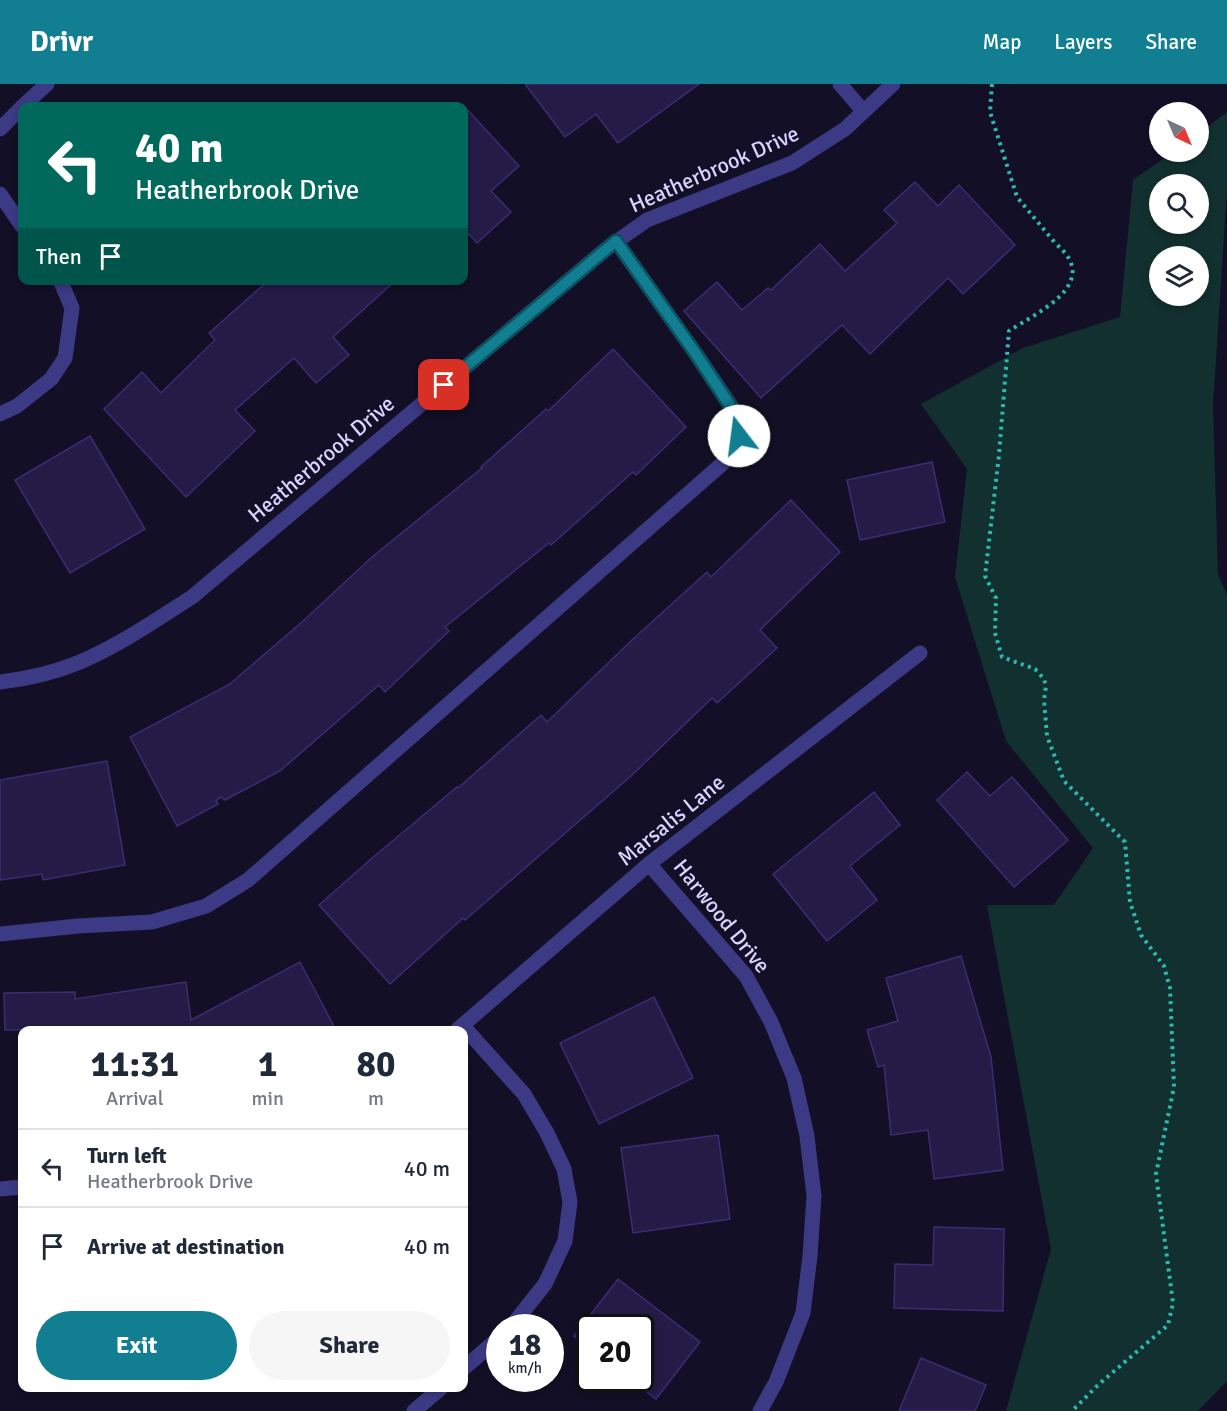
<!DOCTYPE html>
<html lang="en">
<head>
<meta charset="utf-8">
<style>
  :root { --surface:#fff; --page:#f6f6f7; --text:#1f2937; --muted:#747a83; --line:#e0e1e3; --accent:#117e91 }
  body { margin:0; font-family:Signika,sans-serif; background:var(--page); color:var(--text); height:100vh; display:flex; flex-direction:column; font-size:22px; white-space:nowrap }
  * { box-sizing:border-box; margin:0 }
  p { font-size:20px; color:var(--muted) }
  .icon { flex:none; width:33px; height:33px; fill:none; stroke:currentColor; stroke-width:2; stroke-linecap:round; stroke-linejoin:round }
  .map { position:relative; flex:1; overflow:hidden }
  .drawer { position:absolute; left:18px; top:942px; width:450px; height:366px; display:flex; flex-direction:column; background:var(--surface); border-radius:12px; box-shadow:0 3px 9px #0003 }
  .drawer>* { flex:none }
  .banner { position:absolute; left:18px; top:18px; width:450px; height:183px; border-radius:12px; box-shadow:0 3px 9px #0003; background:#00695c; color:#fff; overflow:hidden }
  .needle { width:39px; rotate:136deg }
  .tools { position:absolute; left:1149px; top:18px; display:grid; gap:12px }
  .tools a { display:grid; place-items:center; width:60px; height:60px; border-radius:50%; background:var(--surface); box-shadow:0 3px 9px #0003; font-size:30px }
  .speed { position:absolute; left:486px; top:1230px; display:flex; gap:12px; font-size:30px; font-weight:700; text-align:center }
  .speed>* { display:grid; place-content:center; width:78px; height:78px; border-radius:50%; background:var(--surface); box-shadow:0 3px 9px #0003; line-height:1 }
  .speed small { font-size:15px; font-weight:400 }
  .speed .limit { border:3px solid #111; border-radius:9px; background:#fff; color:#111 }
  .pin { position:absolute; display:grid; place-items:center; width:51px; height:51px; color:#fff; margin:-26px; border-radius:12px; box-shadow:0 3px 9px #0006 }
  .me { position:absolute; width:66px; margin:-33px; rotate:345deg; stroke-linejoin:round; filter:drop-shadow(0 0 4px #0008) }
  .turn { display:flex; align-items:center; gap:21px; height:126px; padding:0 18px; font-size:27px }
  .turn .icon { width:78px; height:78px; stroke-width:2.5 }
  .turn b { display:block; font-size:42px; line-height:51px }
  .then { display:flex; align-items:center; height:57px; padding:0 18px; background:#0003; gap:12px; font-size:22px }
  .eta { display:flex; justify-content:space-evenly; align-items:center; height:102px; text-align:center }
  .eta b { font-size:36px; font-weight:700; line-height:42px }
  .primary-button { display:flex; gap:12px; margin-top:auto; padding:12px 18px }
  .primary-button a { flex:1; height:69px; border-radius:36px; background:var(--accent); color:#fff; font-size:24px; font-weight:700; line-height:69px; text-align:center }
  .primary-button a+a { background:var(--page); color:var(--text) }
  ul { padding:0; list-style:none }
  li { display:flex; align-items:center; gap:18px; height:78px; padding:0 18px; border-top:2px solid var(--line) }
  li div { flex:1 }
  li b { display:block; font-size:22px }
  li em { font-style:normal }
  header { display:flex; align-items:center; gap:36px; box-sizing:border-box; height:84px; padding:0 30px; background:var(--accent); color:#fff }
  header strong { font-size:28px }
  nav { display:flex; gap:33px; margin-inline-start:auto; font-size:21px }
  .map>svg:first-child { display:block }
  .green { fill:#12302f; fill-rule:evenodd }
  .building { fill:#241b47; stroke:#3b2d73; stroke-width:1.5 }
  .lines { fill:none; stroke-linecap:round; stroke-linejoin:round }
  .path { stroke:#2fb8b0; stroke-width:4; stroke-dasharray:3 4.5; stroke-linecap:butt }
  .service { stroke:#3d3a85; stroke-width:15 }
  .minor { stroke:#3d3a85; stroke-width:15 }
  .route-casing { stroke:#0b525e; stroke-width:15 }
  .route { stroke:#117e91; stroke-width:10 }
  .labels { text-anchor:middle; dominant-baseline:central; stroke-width:5; stroke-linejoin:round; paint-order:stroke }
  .street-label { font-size:22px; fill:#d9d4ff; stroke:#130f26 }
</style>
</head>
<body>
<header>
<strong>Drivr</strong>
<nav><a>Map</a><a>Layers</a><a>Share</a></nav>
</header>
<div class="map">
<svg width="1227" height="1327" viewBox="0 0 1227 1327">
  <rect width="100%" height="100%" fill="#130f26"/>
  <!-- green -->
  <path class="green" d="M1227,28V105L1213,322L1218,490L1227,511V1297L1198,1327H1006L1051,1165L987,821H1054L1093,764L1006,657L955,493L967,385L921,320L1023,264L1120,233L1133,96L1173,68H1198L1199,49ZM1160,100H1198V140H1160ZM1160,172H1198V212H1160Z"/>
  <!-- building -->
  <g class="building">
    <path d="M525,0H699L618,59L596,30L565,53Z"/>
    <path d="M464,22L519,82L491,107L511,128L477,159L464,145Z"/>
    <path d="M915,98L938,122L959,101L1015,161L963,210L948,194L870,270L842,241L761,314L684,227L717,198L742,226L768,204L771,206L820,160L845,187L897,139L884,126Z"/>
    <path d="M269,196H396L333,253L349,271L316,299L294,274L235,326L255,347L186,413L104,325L142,288L161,309L215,256L209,249Z"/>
    <path d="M613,265L686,343L636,391L633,388L551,461L549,459L445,543L449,547L385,608L379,601L280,687L225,716L221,713L216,717L218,720L177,742L130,653L230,600L302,538L372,473L482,384L481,383L546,325L548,327Z"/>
    <path d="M90,352L145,445L70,489L15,396Z"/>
    <path d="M932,378L945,438L860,456L847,396Z"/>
    <path d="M791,416L840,468L760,546L777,564L717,619L712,614L631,692L465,836L463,834L390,900L319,821L371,775L457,703L458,704L541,631L547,638L632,556L707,488L711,493Z"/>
    <path d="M107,677L125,781L43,796L42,790L0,796V696Z"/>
    <path d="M967,688L990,712L1012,693L1068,756L1014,803L937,716Z"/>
    <path d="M874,708L900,741L850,782L877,816L827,857L773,790Z"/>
    <path d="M961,872L991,973L1003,1086L934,1095L928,1046L891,1051L884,981L878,983L867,946L898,937L886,894Z"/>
    <path d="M300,878L336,946H5L4,909L75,908V915L186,898L191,936Z"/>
    <path d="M654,913L693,994L599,1040L560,959Z"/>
    <path d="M718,1051L730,1135L633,1149L621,1064Z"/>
    <path d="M934,1143L1004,1145L1003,1227L894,1224L895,1180L933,1181Z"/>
    <path d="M618,1195L700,1258L656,1315L629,1294H640V1244H590V1264L574,1252Z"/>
    <path d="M921,1274L986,1301L975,1327H899Z"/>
  </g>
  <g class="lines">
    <!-- path -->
    <path class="path" d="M992,0L990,28L1017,113L1056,160C1103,199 1038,228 1009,247L999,371L985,492L996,514L995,549L1002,573L1035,585L1044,595L1046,602L1044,616L1047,652L1064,697L1125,758L1130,818L1141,851L1164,882L1170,904L1174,1003L1156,1090L1173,1219L1168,1241L1098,1301L1072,1327"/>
    <!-- service -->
    <g class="service">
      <path d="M840,0L863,27"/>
      <path d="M0,110L22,142"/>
      <path d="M0,330L17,322L51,295L65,274L72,224L60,196"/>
      <path d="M0,850L78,842L152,838L206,822L248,796L722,380L739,352L733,325L696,270L616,157"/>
      <path d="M463,942L524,1010L547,1049L564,1085L570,1118L565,1157L545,1200L510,1244"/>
      <path d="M464,1284L500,1253"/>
      <path d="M414,1327L441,1304"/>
    </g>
    <!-- minor -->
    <g class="minor">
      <path d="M23,22L47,0"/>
      <path d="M0,45L22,23"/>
      <path d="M0,598C27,595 56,588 80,578C120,561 156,536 192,513L606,165L647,136L792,79L845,45L893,0"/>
      <path d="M649,780L746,892L771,938L794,994L807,1052L814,1112L810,1172L803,1229L776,1298L760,1327"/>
      <path d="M457,946L649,780L920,569"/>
      <path d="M0,1105L22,1103"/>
    </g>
  </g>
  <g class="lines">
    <defs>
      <path id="route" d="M444,301L616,157L696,270L733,326L739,352"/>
    </defs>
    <!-- route casing -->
    <use href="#route" class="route-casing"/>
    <!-- route -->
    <use href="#route" class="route"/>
  </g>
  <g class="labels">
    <!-- street labels -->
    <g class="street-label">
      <text transform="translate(714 85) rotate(-24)">Heatherbrook Drive</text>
      <text transform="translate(321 375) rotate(-40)">Heatherbrook Drive</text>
      <text transform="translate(671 736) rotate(-39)">Marsalis Lane</text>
      <text transform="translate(722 832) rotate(51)">Harwood Drive</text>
    </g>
  </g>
</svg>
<div class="tools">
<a><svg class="needle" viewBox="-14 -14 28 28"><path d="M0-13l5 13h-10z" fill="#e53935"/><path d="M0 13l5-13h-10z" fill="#747a83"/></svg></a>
<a><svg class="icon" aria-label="search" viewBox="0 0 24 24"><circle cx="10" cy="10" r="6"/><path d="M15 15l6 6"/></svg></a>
<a><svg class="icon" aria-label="layers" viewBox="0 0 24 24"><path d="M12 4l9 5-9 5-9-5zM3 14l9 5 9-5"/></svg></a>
</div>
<div class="speed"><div>18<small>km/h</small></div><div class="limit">20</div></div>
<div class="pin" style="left:444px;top:301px;background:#d93025"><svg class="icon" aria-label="arrive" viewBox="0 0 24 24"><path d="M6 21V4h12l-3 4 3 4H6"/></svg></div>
<svg class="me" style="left:739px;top:352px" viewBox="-20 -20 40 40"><circle r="19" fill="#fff"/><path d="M0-13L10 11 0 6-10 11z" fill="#117e91"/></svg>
<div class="banner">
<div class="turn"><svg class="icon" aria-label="left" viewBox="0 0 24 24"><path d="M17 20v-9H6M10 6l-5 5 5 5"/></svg><div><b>40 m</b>Heatherbrook Drive</div></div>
<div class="then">Then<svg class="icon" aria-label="arrive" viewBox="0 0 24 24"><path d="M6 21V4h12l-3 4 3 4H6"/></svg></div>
</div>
<section class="drawer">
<div class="eta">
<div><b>11:31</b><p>Arrival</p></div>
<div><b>1</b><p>min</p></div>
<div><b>80</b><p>m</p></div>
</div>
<ul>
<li><svg class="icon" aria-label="left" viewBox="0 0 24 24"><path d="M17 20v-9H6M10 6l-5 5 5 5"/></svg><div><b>Turn left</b><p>Heatherbrook Drive</p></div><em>40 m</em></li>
<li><svg class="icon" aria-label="arrive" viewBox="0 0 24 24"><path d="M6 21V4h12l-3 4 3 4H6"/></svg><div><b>Arrive at destination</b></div><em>40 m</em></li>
</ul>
<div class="primary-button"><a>Exit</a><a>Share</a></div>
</section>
</div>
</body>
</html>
